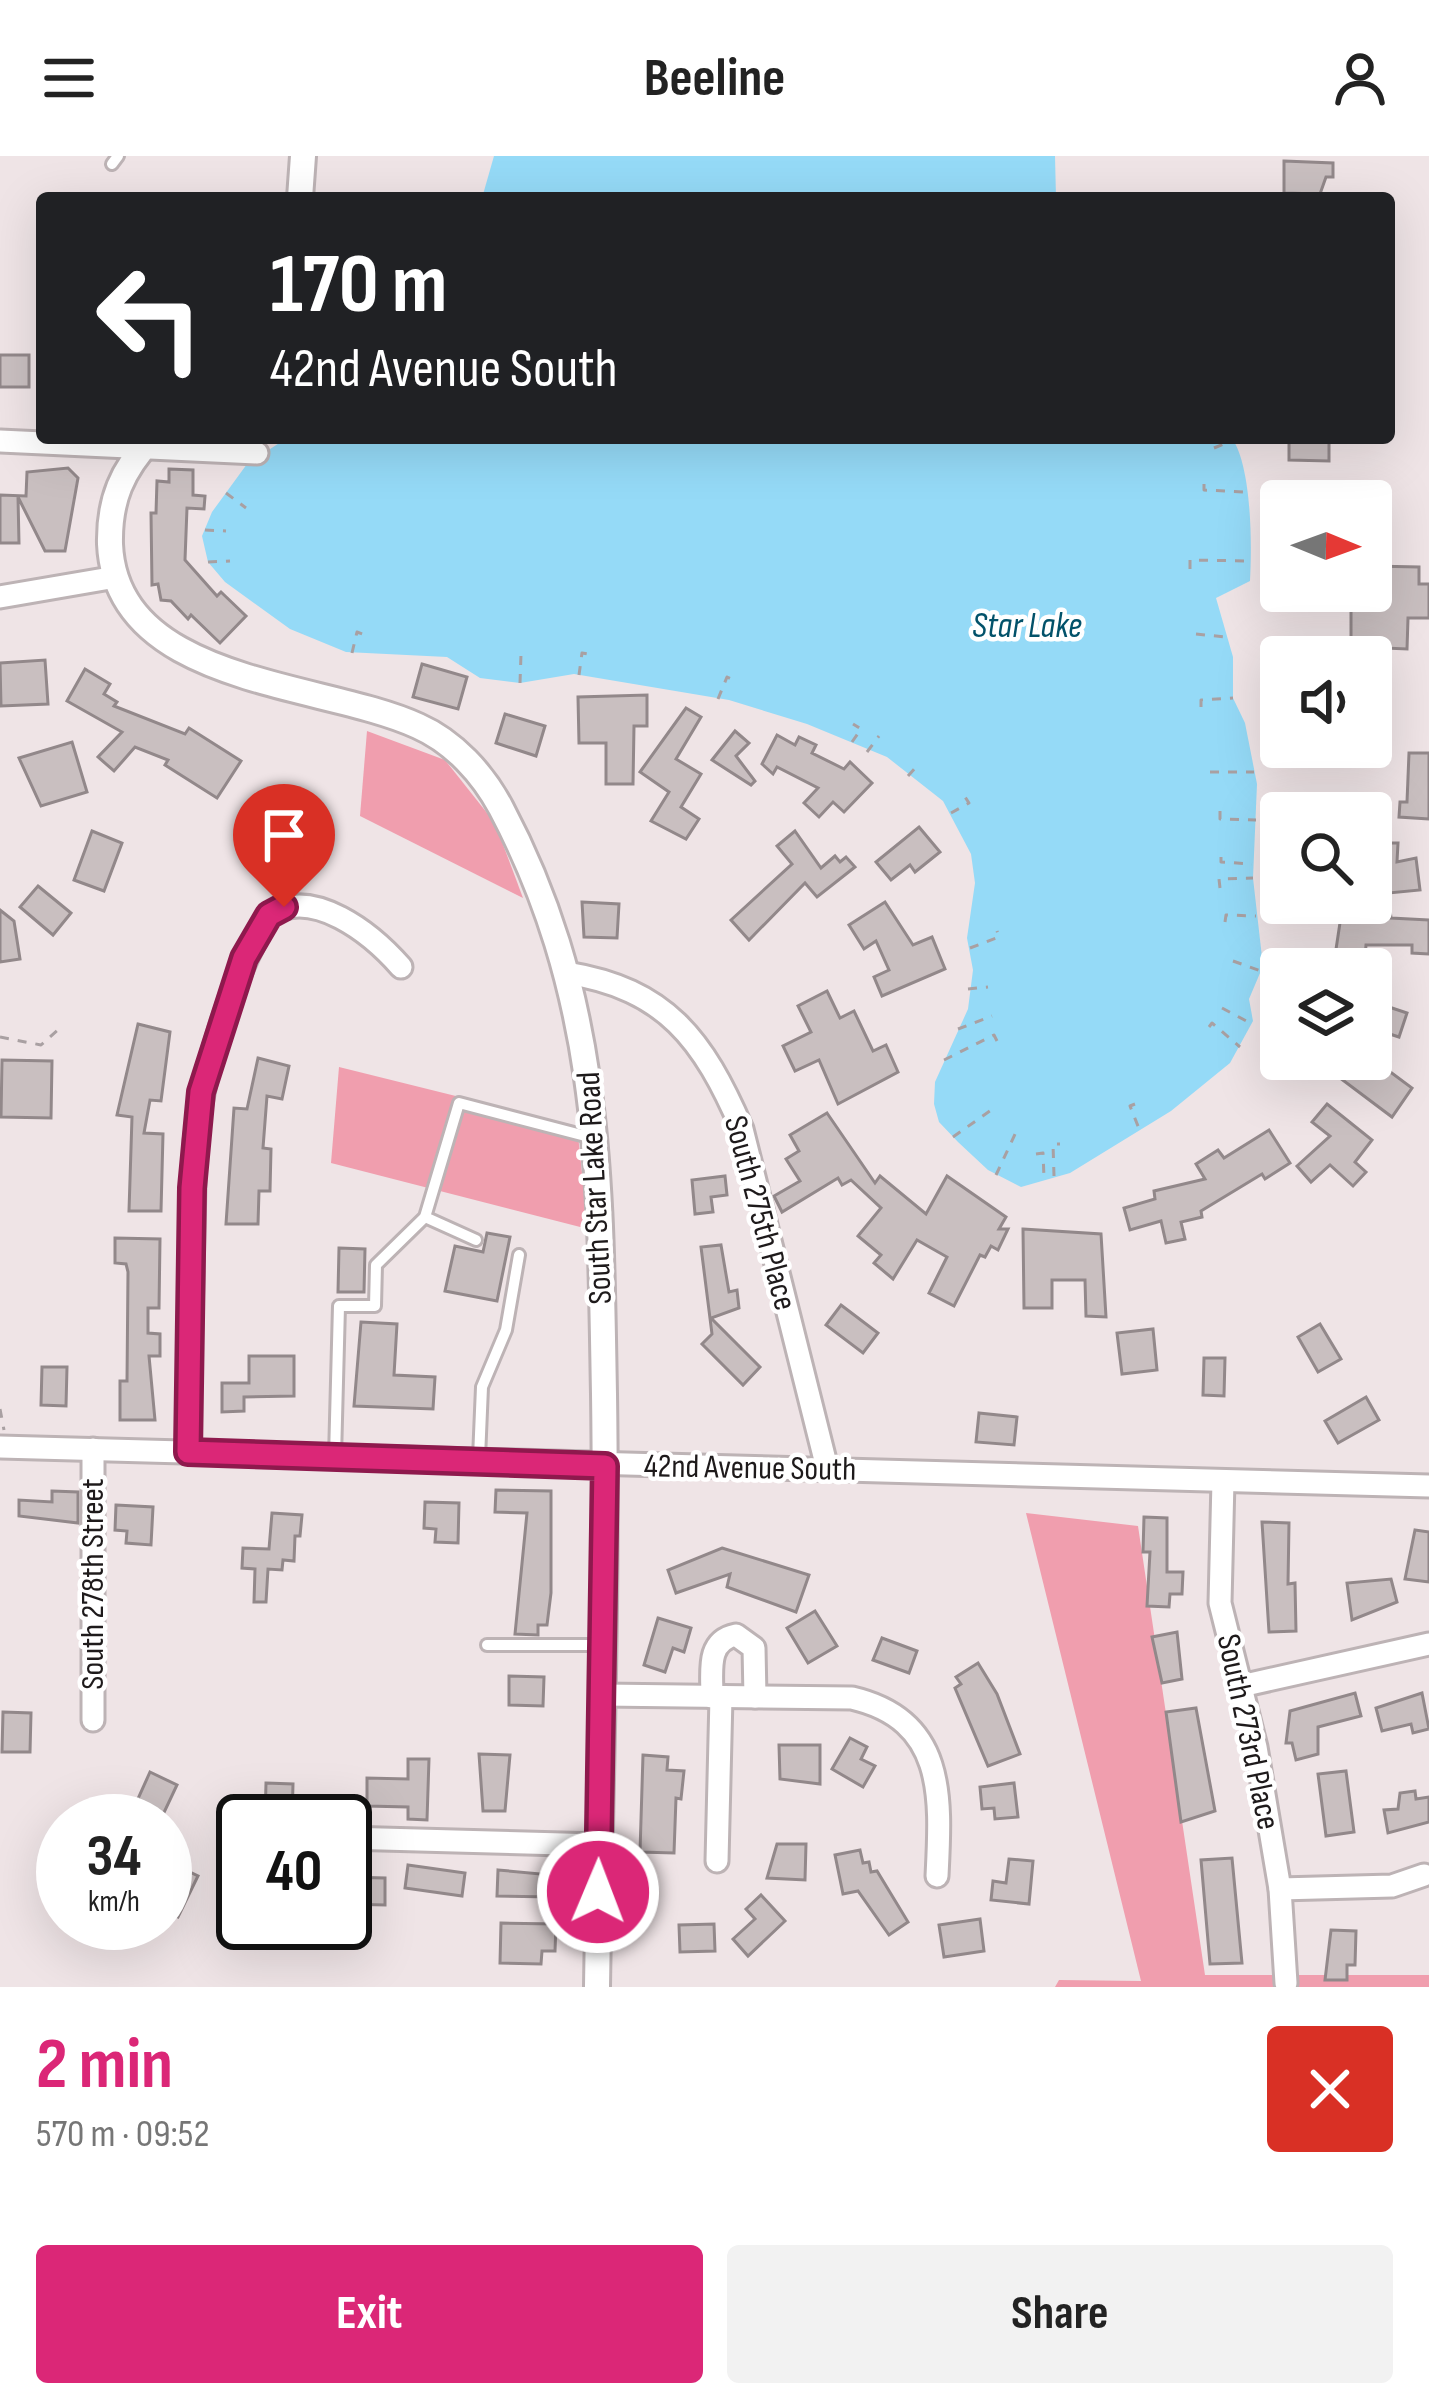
<!DOCTYPE html>
<html lang="en">
<head>
<meta charset="utf-8">
<style>
  :root { --surface:#fff; --page:#f2f2f2; --text:#222; --muted:#767676; --accent:#db2777 }
  body { margin:0; font-family:"Sofia Sans Condensed",sans-serif; background:var(--page); color:var(--text); height:100vh; display:flex; flex-direction:column; font-size:45px; white-space:nowrap }
  * { box-sizing:border-box; margin:0 }
  p { font-size:39px; color:var(--muted) }
  .icon { flex:none; width:66px; height:66px; fill:none; stroke:currentColor; stroke-width:2; stroke-linecap:round; stroke-linejoin:round }
  .map { position:relative; height:1831px; overflow:hidden }
  .sheet { display:flex; flex-direction:column; background:var(--surface); flex:1 }
  .sheet>* { flex:none }
  .hud { position:absolute; left:36px; top:36px; width:1359px; height:252px; border-radius:12px; box-shadow:0 12px 48px #0002; background:#202124; color:#fff; overflow:hidden }
  .needle { width:78px; rotate:91deg }
  .buttons { position:absolute; left:1260px; top:324px; display:grid; gap:24px }
  .buttons a { display:grid; place-items:center; width:132px; height:132px; border-radius:12px; background:var(--surface); box-shadow:0 12px 48px #0002; font-size:60px }
  .speed { position:absolute; left:36px; top:1638px; display:flex; gap:24px; font-size:60px; font-weight:700; text-align:center }
  .speed>* { display:grid; place-content:center; width:156px; height:156px; border-radius:50%; background:var(--surface); box-shadow:0 12px 48px #0002; line-height:1 }
  .speed small { font-size:30px; font-weight:400 }
  .speed .limit { border:6px solid #111; border-radius:18px; background:#fff; color:#111 }
  .pin { position:absolute; display:grid; place-items:center; width:102px; height:102px; color:#fff; margin:-123px -51px; border-radius:50% 50% 50% 0; rotate:-45deg; box-shadow:0 0 12px #0007 }
  .pin .icon { rotate:45deg }
  .me { position:absolute; width:132px; margin:-66px; rotate:1deg; stroke-linejoin:round; filter:drop-shadow(0 0 9px #0008) }
  .turn { display:flex; align-items:center; gap:42px; height:252px; padding:0 36px; font-size:54px }
  .turn .icon { width:156px; height:156px; stroke-width:2.5 }
  .turn b { display:block; font-size:84px; line-height:102px }
  .round { display:grid; place-items:center; flex:none; width:126px; height:126px; border-radius:12px; background:var(--page) }
  .overview { display:flex; align-items:center; justify-content:space-between; height:204px; padding:0 36px }
  h1 { font-size:72px; font-weight:700; line-height:90px; color:var(--accent) }
  .action { display:flex; gap:24px; margin-top:auto; padding:24px 36px }
  .action a { flex:1; height:138px; border-radius:12px; background:var(--accent); color:#fff; font-size:48px; font-weight:700; line-height:138px; text-align:center }
  .action a+a { background:var(--page); color:var(--text) }
  header { display:flex; justify-content:space-between; align-items:center; height:156px; padding:0 36px; background:var(--surface); font-size:54px; font-weight:700 }
  .map>svg:first-child { display:block }
  .forest { fill:#f09eae }
  .water { fill:#95daf7 }
  .building { fill:#c9bfc0; stroke:#92888a; stroke-width:3 }
  .lines { fill:none; stroke-linecap:round; stroke-linejoin:round }
  .service-casing { stroke:#bdb3b5; stroke-width:16 }
  .minor-casing { stroke:#bdb3b5; stroke-width:27 }
  .tertiary-casing { stroke:#bdb3b5; stroke-width:30 }
  .path { stroke:#a9a0a2; stroke-width:3; stroke-dasharray:9 9; stroke-linecap:butt }
  .service { stroke:#fff; stroke-width:10 }
  .minor { stroke:#fff; stroke-width:21 }
  .tertiary { stroke:#fff; stroke-width:24 }
  .route-casing { stroke:#8e194d; stroke-width:30 }
  .route { stroke:#db2777; stroke-width:21 }
  .labels { text-anchor:middle; dominant-baseline:central; stroke-width:9; stroke-linejoin:round; paint-order:stroke }
  .street-label { font-size:33px; fill:#1e1a1b; stroke:#fff }
  .water-label { font-size:36px; font-style:italic; fill:#02526a; stroke:#fff }
</style>
</head>
<body>
<header><svg class="icon" aria-label="menu" viewBox="0 0 24 24"><path d="M4 6h16M4 12h16M4 18h16"/></svg>Beeline<svg class="icon" aria-label="person" viewBox="0 0 24 24"><circle cx="12" cy="8" r="4"/><path d="M4 21q1-7 8-7t8 7"/></svg></header>
<div class="map">
<svg width="1429" height="1831" viewBox="0 0 1429 1831">
  <rect width="100%" height="100%" fill="#efe4e6"/>
  <!-- forest -->
  <g class="forest">
    <path d="M367,575L445,604L495,667L523,742L360,660Z"/>
    <path d="M339,911L577,970L588,1073L331,1007Z"/>
    <path d="M1026,1357L1138,1370L1205,1819H1429V1831H1055L1059,1824L1141,1825Z"/>
  </g>
  <!-- water -->
  <g class="water">
    <path d="M494,0H1055L1056,42H482Z"/>
    <path d="M287,282H1232C1252,312 1252,389 1250,425L1216,442L1233,501V542L1245,567L1257,628L1253,722L1263,810L1249,843L1253,865L1230,907L1171,955L1070,1017L1021,1031L988,1014L958,986L939,966L934,948L935,926L968,853L973,814L967,782L975,727L971,698L943,645L887,601L807,568L729,544L574,518L520,527L480,522L447,501L346,496L290,473L225,426L208,406L202,380L212,356L247,308Z"/>
  </g>
  <!-- building -->
  <g class="building">
    <path d="M1284,5L1333,7V21H1326L1320,38L1284,37Z"/>
    <rect x="0" y="199" width="29" height="32"/>
    <path d="M1289,282H1329V305L1289,304Z"/>
    <path d="M68,312L78,322L65,395H45L18,341L19,387H0V339L26,340L27,316Z"/>
    <path d="M169,313L193,314V339L205,340L204,353L187,352L185,404L217,440L221,436L246,460L220,487L191,459L188,463L171,445L161,444L158,428L152,429L151,357H156L157,325L169,326Z"/>
    <path d="M1371,410L1419,411V428H1429V462H1408L1407,493L1385,492L1384,529H1371V501L1351,499V440L1371,435Z"/>
    <path d="M45,504L48,548L1,550L0,507Z"/>
    <path d="M422,508L467,521L458,553L413,541Z"/>
    <path d="M85,513L110,528L104,538L117,546L114,550L185,578L189,572L241,605L217,642L165,609L168,604L135,591L114,615L98,601L122,576L67,545Z"/>
    <path d="M647,539V570H634L633,628H606V587H579L578,541Z"/>
    <path d="M686,552L701,561L676,603L701,618L681,651L699,663L686,683L651,665L669,636L640,616Z"/>
    <path d="M505,558L545,570L536,600L496,587Z"/>
    <path d="M735,575L749,587L736,600L755,625L751,629L712,604Z"/>
    <path d="M777,579L795,589L799,581L816,589L812,597L844,613L850,606L872,627L844,656L833,646L819,661L804,647L818,632L777,611L773,618L762,608Z"/>
    <path d="M72,586L87,636L41,650L19,602Z"/>
    <path d="M1409,597H1429V663L1399,661L1400,646H1407Z"/>
    <path d="M919,671L940,696L915,716L910,709L891,724L876,706Z"/>
    <path d="M92,675L122,687L104,735L74,724Z"/>
    <path d="M795,675L821,712L835,700L840,706L846,701L855,711L817,741L805,727L749,784L731,764L792,708L777,690Z"/>
    <path d="M1371,687H1398L1397,706L1416,702L1420,734L1388,737L1391,762L1429,764V798L1412,797V789H1366L1364,813H1333L1343,747H1371Z"/>
    <path d="M38,730L71,757L53,779L20,751Z"/>
    <path d="M582,746L619,748L617,782L584,781Z"/>
    <path d="M885,746L913,789L932,781L945,813L882,840L874,821L889,814L876,785L864,793L849,769Z"/>
    <path d="M0,754L14,765L20,803L0,806Z"/>
    <path d="M827,835L840,862L854,855L873,895L886,889L898,916L838,948L819,904L795,915L783,890L811,876L798,850Z"/>
    <path d="M1383,849L1407,857L1399,881L1371,872V852L1381,855Z"/>
    <path d="M138,868L170,876L161,945L150,944L144,977L163,978L161,1055H129L132,961L117,959Z"/>
    <path d="M258,902L289,910L282,943L267,940L263,992L271,993L270,1035H259L258,1068H226L234,952L247,953Z"/>
    <path d="M1342,903H1373L1412,932L1392,961L1332,916Z"/>
    <path d="M2,904L52,905L51,962L1,961Z"/>
    <path d="M1327,948L1372,984L1355,1006L1366,1016L1353,1030L1330,1009L1311,1026L1297,1010L1330,980L1312,966Z"/>
    <path d="M827,957L875,1027L880,1020L926,1058L947,1020L1006,1061L999,1073H1008L998,1094L991,1090L985,1101L980,1099L954,1150L929,1137L947,1101L917,1084L893,1123L874,1107L881,1099L858,1080L881,1052L851,1024L842,1029L838,1022L782,1056L774,1040L800,1025L786,1003L799,995L790,979Z"/>
    <path d="M1269,974L1290,1007L1265,1023L1262,1018L1201,1055L1202,1061L1181,1066L1185,1083L1166,1087L1161,1065L1130,1074L1124,1052L1155,1043L1154,1035L1205,1023L1196,1008L1218,994L1224,1002Z"/>
    <path d="M725,1020L727,1039L711,1041L713,1056L695,1058L692,1024Z"/>
    <path d="M1023,1073L1101,1078L1106,1161L1086,1160L1085,1124H1052V1152H1024Z"/>
    <path d="M487,1077L510,1081L497,1145L445,1135L455,1090L483,1096Z"/>
    <path d="M115,1082L160,1083L159,1152H148V1177L160,1178V1200H149L155,1264H120V1225H127L128,1116L126,1108L115,1107Z"/>
    <path d="M721,1089L729,1136L737,1134L739,1152L711,1162L760,1211L743,1229L702,1188L712,1178L701,1091Z"/>
    <path d="M339,1092L365,1093L364,1136H338Z"/>
    <path d="M841,1149L878,1177L863,1197L826,1169Z"/>
    <path d="M361,1166L397,1168L394,1219L435,1221L433,1253L354,1250Z"/>
    <path d="M1320,1168L1341,1203L1318,1216L1298,1181Z"/>
    <path d="M1153,1173L1157,1214L1122,1218L1117,1177Z"/>
    <path d="M249,1200H294V1240L244,1241V1255L222,1256V1227H249Z"/>
    <path d="M1204,1202H1225L1224,1240L1203,1239Z"/>
    <path d="M42,1211H67L66,1250L41,1249Z"/>
    <path d="M1366,1241L1379,1264L1338,1287L1325,1265Z"/>
    <path d="M979,1257L1017,1261L1014,1289L976,1286Z"/>
    <path d="M496,1334L551,1335V1437L547,1469H538V1479L515,1478L527,1357L495,1356Z"/>
    <path d="M52,1335L78,1336V1367L19,1360V1344L52,1346Z"/>
    <path d="M425,1346L459,1347L458,1387L435,1386L436,1373L424,1372Z"/>
    <path d="M116,1349L153,1351L151,1389L126,1387L127,1375L115,1374Z"/>
    <path d="M272,1357L302,1359L300,1380H295L294,1405L283,1404L282,1414L268,1413L266,1446H254L255,1413L242,1412L243,1392L269,1393Z"/>
    <path d="M1144,1361L1167,1362V1416H1183L1182,1438H1170L1169,1451L1147,1450L1150,1396H1143Z"/>
    <path d="M1262,1366L1289,1367L1288,1428L1295,1427L1296,1475L1269,1476Z"/>
    <path d="M1415,1374L1429,1376V1426L1405,1423Z"/>
    <path d="M722,1392L809,1419L796,1456L727,1431L730,1418L676,1437L668,1414Z"/>
    <path d="M1391,1423L1397,1446L1352,1464L1347,1427Z"/>
    <path d="M815,1455L837,1490L808,1507L787,1472Z"/>
    <path d="M658,1462L691,1472L684,1496L673,1492L665,1516L644,1509Z"/>
    <path d="M1177,1476L1182,1523L1162,1527L1152,1481Z"/>
    <path d="M882,1482L917,1495L909,1517L873,1504Z"/>
    <path d="M978,1507L997,1538L1020,1598L988,1610L955,1532L961,1528L956,1521Z"/>
    <path d="M509,1520L544,1521L543,1550L509,1549Z"/>
    <path d="M1355,1537L1361,1560L1318,1571V1598L1296,1604L1292,1587H1286L1290,1555Z"/>
    <path d="M1422,1537L1429,1573L1413,1577L1411,1568L1382,1575L1376,1552Z"/>
    <path d="M1196,1552L1215,1655L1181,1666L1166,1556Z"/>
    <path d="M3,1556L31,1557L30,1596H2Z"/>
    <path d="M850,1582L867,1591L861,1603L875,1610L863,1631L832,1613Z"/>
    <path d="M779,1589H820V1628L780,1623Z"/>
    <path d="M479,1598L510,1599L505,1655H483Z"/>
    <path d="M643,1599L668,1601L667,1614L684,1615L681,1643L676,1642L674,1697L640,1696Z"/>
    <path d="M408,1603H429L427,1664L408,1663V1651L367,1650V1622L408,1623Z"/>
    <path d="M1346,1615L1354,1676L1326,1680L1318,1618Z"/>
    <path d="M150,1616L177,1629L160,1665H128Z"/>
    <path d="M266,1627L293,1628L292,1665H265Z"/>
    <path d="M1014,1627L1018,1661L995,1663L994,1652L982,1653L980,1631Z"/>
    <path d="M1415,1635L1416,1643L1429,1641V1666L1388,1677L1384,1654L1398,1653L1400,1637Z"/>
    <path d="M777,1688H806L805,1724L767,1722Z"/>
    <path d="M860,1694L863,1707L869,1706L871,1716L877,1715L908,1766L889,1779L858,1735L843,1738L835,1699Z"/>
    <path d="M1232,1702L1242,1807L1210,1808L1201,1704Z"/>
    <path d="M1009,1703L1033,1705L1029,1748L991,1744L993,1725L1006,1727Z"/>
    <path d="M165,1704L198,1720L178,1761L165,1755Z"/>
    <path d="M408,1709L465,1717L462,1740L405,1732Z"/>
    <path d="M498,1714L552,1719V1741L497,1740Z"/>
    <path d="M345,1721L385,1722V1749L345,1748Z"/>
    <path d="M761,1739L785,1765L748,1800L733,1783L755,1763L746,1753Z"/>
    <path d="M980,1763L984,1795L944,1801L939,1769Z"/>
    <path d="M501,1767L556,1768L555,1795H542L541,1808L500,1807Z"/>
    <path d="M714,1768L715,1795L680,1796L679,1769Z"/>
    <path d="M1331,1774L1356,1775L1355,1809H1347V1824H1325Z"/>
  </g>
  <g class="lines">
    <defs>
      <g id="service">
        <path d="M112,8L118,0"/>
        <path d="M425,1061L476,1084"/>
        <path d="M335,1301L339,1150H375L376,1109L425,1061L459,947L593,982"/>
        <path d="M479,1302L482,1231L506,1174L519,1099"/>
        <path d="M487,1489H600"/>
      </g>
      <g id="minor">
        <path d="M0,285L257,297"/>
        <path d="M0,441L116,421"/>
        <path d="M567,817C666,833 703,883 742,973L827,1312"/>
        <path d="M0,1291L1429,1330"/>
        <path d="M188,1296L195,985C205,907 230,827 269,759C313,730 372,778 401,811"/>
        <path d="M1223,1325L1220,1447L1256,1591L1280,1733L1286,1827"/>
        <path d="M1241,1530L1429,1488"/>
        <path d="M603,1539L852,1542C946,1564 941,1641 937,1720"/>
        <path d="M712,1541C712,1515 706,1485 736,1479L754,1492L755,1541"/>
        <path d="M93,1564V1293"/>
        <path d="M345,1682L599,1689"/>
        <path d="M717,1705L721,1541"/>
        <path d="M1280,1733L1392,1730L1424,1719"/>
      </g>
      <g id="tertiary">
        <path d="M300,42L303,0"/>
        <path d="M152,282C122,314 109,344 110,388C116,529 323,526 418,570C454,586 483,618 501,652C603,844 600,1028 604,1238C607,1436 600,1633 597,1831"/>
      </g>
    </defs>
    <!-- service casing -->
    <use href="#service" class="service-casing"/>
    <!-- minor casing -->
    <use href="#minor" class="minor-casing"/>
    <!-- tertiary casing -->
    <use href="#tertiary" class="tertiary-casing"/>
    <!-- path -->
    <g class="path">
      <path d="M1214,292L1233,284"/>
      <path d="M1204,328V334L1245,336"/>
      <path d="M226,337L246,352"/>
      <path d="M205,374L226,375"/>
      <path d="M208,406L230,405"/>
      <path d="M1190,413V404L1250,405"/>
      <path d="M1196,478L1225,481"/>
      <path d="M352,497L357,476L368,480"/>
      <path d="M579,519L582,497L588,498"/>
      <path d="M520,527L521,498"/>
      <path d="M718,543L727,521L736,525"/>
      <path d="M1201,551V544L1233,542"/>
      <path d="M852,586L861,573L853,568"/>
      <path d="M867,596L879,580"/>
      <path d="M1210,616H1254"/>
      <path d="M908,620L918,609"/>
      <path d="M1220,655V663L1256,664"/>
      <path d="M951,657L969,647L965,641"/>
      <path d="M1221,701V706L1252,708"/>
      <path d="M1220,732L1219,723L1253,722"/>
      <path d="M1225,766L1226,759L1256,760"/>
      <path d="M970,792L999,781L997,775"/>
      <path d="M1233,805L1261,815"/>
      <path d="M968,833L988,831"/>
      <path d="M1222,852L1252,868"/>
      <path d="M1209,871L1212,867L1240,891"/>
      <path d="M958,873L992,860"/>
      <path d="M0,881L41,889L61,871"/>
      <path d="M944,904L994,879L997,885"/>
      <path d="M1135,948L1130,950L1140,975"/>
      <path d="M953,981L994,952"/>
      <path d="M1036,998L1043,997L1044,1022"/>
      <path d="M996,1019L1017,974"/>
      <path d="M1054,1020L1053,988H1060"/>
      <path d="M0,1253L4,1274"/>
    </g>
    <!-- service -->
    <use href="#service" class="service"/>
    <!-- minor -->
    <use href="#minor" class="minor"/>
    <!-- tertiary -->
    <use href="#tertiary" class="tertiary"/>
  </g>
  <g class="lines">
    <defs>
      <path id="route" d="M284,751L269,759L244,802L201,936L192,1032L188,1296L605,1310L598,1736"/>
    </defs>
    <!-- route casing -->
    <use href="#route" class="route-casing"/>
    <!-- route -->
    <use href="#route" class="route"/>
  </g>
  <g class="labels">
    <!-- street labels -->
    <g class="street-label">
      <text transform="translate(595 1032) rotate(-93)">South Star Lake Road</text>
      <text transform="translate(760 1057) rotate(75)">South 275th Place</text>
      <text transform="translate(750 1312) rotate(1)">42nd Avenue South</text>
      <text transform="translate(93 1428) rotate(-90)">South 278th Street</text>
      <text transform="translate(1248 1576) rotate(78)">South 273rd Place</text>
    </g>
    <!-- water labels -->
    <g class="water-label">
      <text x="1027" y="470">Star Lake</text>
    </g>
  </g>
</svg>
<div class="buttons">
<a><svg class="needle" viewBox="-14 -14 28 28"><path d="M0-13l5 13h-10z" fill="#e53935"/><path d="M0 13l5-13h-10z" fill="#767676"/></svg></a>
<a><svg class="icon" aria-label="sound" viewBox="0 0 24 24"><path d="M4 9h4l5-4v14l-5-4H4zM17 9q2 3 0 6"/></svg></a>
<a><svg class="icon" aria-label="search" viewBox="0 0 24 24"><circle cx="10" cy="10" r="6"/><path d="M15 15l6 6"/></svg></a>
<a><svg class="icon" aria-label="layers" viewBox="0 0 24 24"><path d="M12 4l9 5-9 5-9-5zM3 14l9 5 9-5"/></svg></a>
</div>
<div class="speed"><div>34<small>km/h</small></div><div class="limit">40</div></div>
<div class="pin" style="left:284px;top:751px;background:#d93025"><svg class="icon" aria-label="arrive" viewBox="0 0 24 24"><path d="M6 21V4h12l-3 4 3 4H6"/></svg></div>
<svg class="me" style="left:598px;top:1736px" viewBox="-20 -20 40 40"><circle r="17" fill="#db2777" stroke="#fff" stroke-width="3"/><path d="M0-11L8 9 0 5-8 9z" fill="#fff"/></svg>
<div class="hud">
<div class="turn"><svg class="icon" aria-label="left" viewBox="0 0 24 24"><path d="M17 20v-9H6M10 6l-5 5 5 5"/></svg><div><b>170 m</b>42nd Avenue South</div></div>
</div>
</div>
<section class="sheet">
<div class="overview"><div><h1>2 min</h1><p>570 m · 09:52</p></div><a class="round" style="background:#d93025;color:#fff"><svg class="icon" aria-label="close" viewBox="0 0 24 24"><path d="M6 6l12 12M18 6L6 18"/></svg></a></div>
<div class="action"><a>Exit</a><a>Share</a></div>
</section>
</body>
</html>
